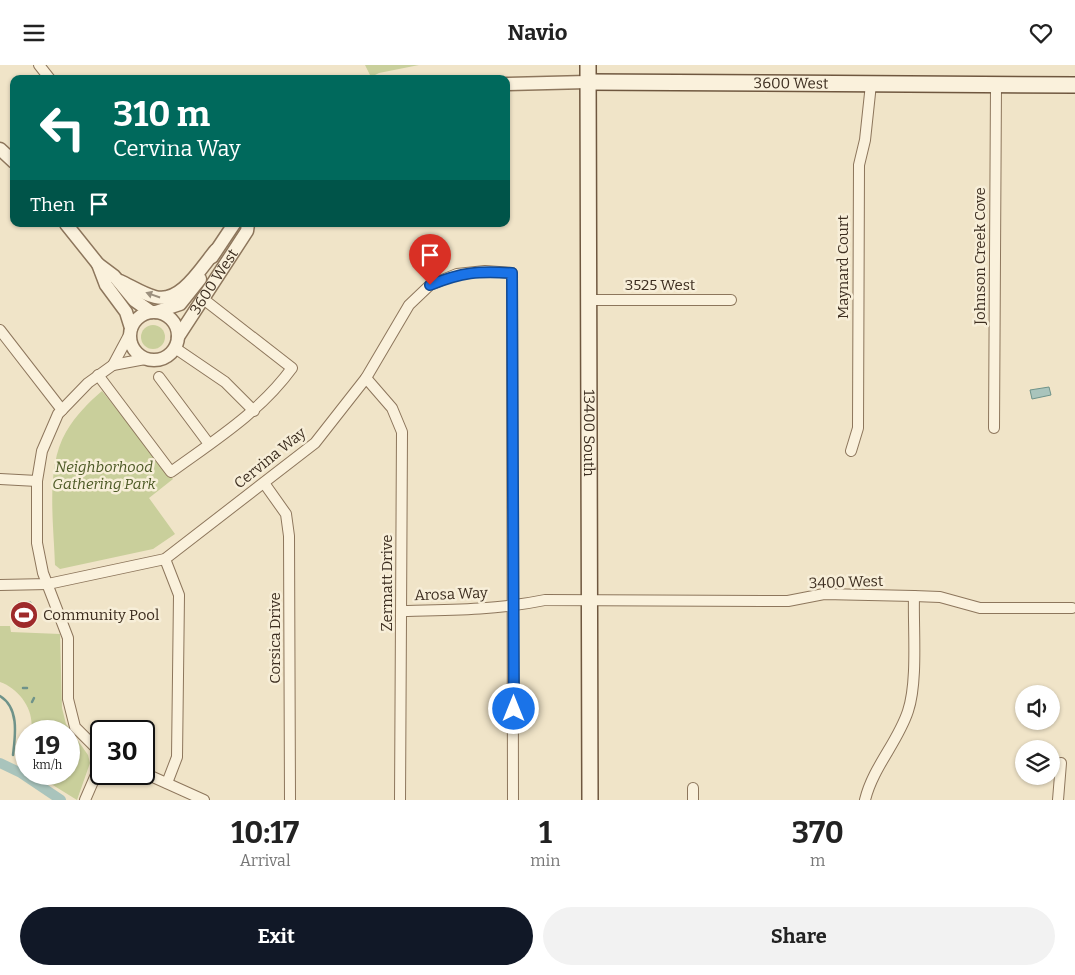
<!DOCTYPE html>
<html lang="en">
<head>
<meta charset="utf-8">
<style>
  :root { --surface:#fff; --page:#f2f2f2; --text:#222; --muted:#767676; --accent:#111827 }
  body { margin:0; font-family:Bitter,serif; background:var(--page); color:var(--text); height:100vh; display:flex; flex-direction:column; font-size:19px; white-space:nowrap }
  * { box-sizing:border-box; margin:0 }
  p { font-size:16px; color:var(--muted) }
  .icon { flex:none; width:28px; height:28px; fill:none; stroke:currentColor; stroke-width:2; stroke-linecap:round; stroke-linejoin:round }
  .map { position:relative; height:735px; overflow:hidden }
  .side { display:flex; flex-direction:column; background:var(--surface); flex:1 }
  .side>* { flex:none }
  .guide { position:absolute; left:10px; top:10px; width:500px; height:152px; border-radius:10px; box-shadow:0 1px 4px #0004; background:#00695c; color:#fff; overflow:hidden }
  .fabs { position:absolute; left:1015px; top:620px; display:grid; gap:10px }
  .fabs a { display:grid; place-items:center; width:45px; height:45px; border-radius:50%; background:var(--surface); box-shadow:0 1px 4px #0004; font-size:25px }
  .speed { position:absolute; left:15px; top:655px; display:flex; gap:10px; font-size:25px; font-weight:700; text-align:center }
  .speed>* { display:grid; place-content:center; width:65px; height:65px; border-radius:50%; background:var(--surface); box-shadow:0 1px 4px #0004; line-height:1 }
  .speed small { font-size:12px; font-weight:400 }
  .speed .limit { border:2px solid #111; border-radius:8px; background:#fff; color:#111 }
  .pin { position:absolute; display:grid; place-items:center; width:42px; height:42px; color:#fff; margin:-51px -21px; border-radius:50% 50% 50% 0; rotate:-45deg; box-shadow:0 0 5px #0007 }
  .pin .icon { rotate:45deg }
  .me { position:absolute; width:55px; margin:-28px; rotate:0deg; stroke-linejoin:round; filter:drop-shadow(0 0 4px #0008) }
  .turn { display:flex; align-items:center; gap:18px; height:105px; padding:0 20px; font-size:22px }
  .turn .icon { width:65px; height:65px; stroke-width:2.5 }
  .turn b { display:block; font-size:35px; line-height:42px }
  .then { display:flex; align-items:center; height:48px; padding:0 20px; background:#0003; gap:10px; font-size:19px }
  .eta { display:flex; justify-content:space-evenly; align-items:center; height:85px; text-align:center }
  .eta b { font-size:30px; font-weight:700; line-height:35px }
  .action { display:flex; gap:10px; margin-top:auto; padding:10px 20px }
  .action a { flex:1; height:58px; border-radius:30px; background:var(--accent); color:#fff; font-size:20px; font-weight:700; line-height:58px; text-align:center }
  .action a+a { background:var(--page); color:var(--text) }
  header { display:flex; justify-content:space-between; align-items:center; height:65px; padding:0 20px; background:var(--surface); font-size:22px; font-weight:700 }
  .map>svg:first-child { display:block }
  .green { fill:#c9cf9b }
  .water { fill:#a9c4bc; stroke:#6f938a }
  .lines { fill:none; stroke-linecap:round; stroke-linejoin:round }
  .stream { stroke:#6f938a; stroke-width:2.5 }
  .canal { stroke:#a9c4bc; stroke-width:10 }
  .minor-casing { stroke:#8d765c; stroke-width:12 }
  .tertiary-casing { stroke:#8d765c; stroke-width:15 }
  .secondary-casing { stroke:#6f573f; stroke-width:18 }
  .minor { stroke:#faf1dc; stroke-width:10 }
  .tertiary { stroke:#faf1dc; stroke-width:12 }
  .secondary { stroke:#faf1dc; stroke-width:15 }
  .oneway { fill:#9c907e }
  .route-casing { stroke:#114b97; stroke-width:12 }
  .route { stroke:#1a73e8; stroke-width:9 }
  .labels { text-anchor:middle; dominant-baseline:central; stroke-width:5; stroke-linejoin:round; paint-order:stroke }
  .street-label { font-size:15px; fill:#3d2e20; stroke:#f7eed8 }
  .park-label { font-size:15px; font-style:italic; fill:#4d5a26; stroke:#f7eed8 }
  .poi-label { font-size:15px; fill:#3d2e20; stroke:#f7eed8; text-anchor:start }
</style>
</head>
<body>
<header><svg class="icon" aria-label="menu" viewBox="0 0 24 24"><path d="M4 6h16M4 12h16M4 18h16"/></svg>Navio<svg class="icon" aria-label="heart" viewBox="0 0 24 24"><path d="M12 20l-8-8c-3-5 5-10 8-4 3-6 11-1 8 4z"/></svg></header>
<div class="map">
<svg width="1075" height="735" viewBox="0 0 1075 735">
  <rect width="100%" height="100%" fill="#f0e4c8"/>
  <!-- green -->
  <g class="green">
    <path d="M365,0H419L379,8L371,12Z"/>
    <circle cx="153" cy="272" r="12"/>
    <path d="M102,326L173,414L149,433L175,469L153,484L60,504L55,500C54,461 45,402 66,367C76,350 88,338 102,326Z"/>
    <path d="M0,561H10L11,567L60,569L62,643L66,659L88,690L90,698L77,735L35,709H69V666H31C35,646 20,624 0,617Z"/>
  </g>
  <!-- water -->
  <g class="water">
    <path d="M1049,322L1051,330L1032,334L1030,325Z"/>
    <path d="M18,537H31L30,563H18Z"/>
  </g>
  <g class="lines">
    <!-- stream -->
    <g class="stream">
      <path d="M23,623H27"/>
      <path d="M0,631C20,643 15,672 13,690"/>
      <path d="M32,637L34,633"/>
      <path d="M69,682L70,683"/>
    </g>
    <!-- canal -->
    <path class="canal" d="M0,698L21,708L61,735"/>
    <defs>
      <g id="minor">
        <path d="M39,0L50,14"/>
        <path d="M589,235H731"/>
        <path d="M0,265L62,345"/>
        <path d="M175,283L225,317L254,346"/>
        <path d="M113,300L145,294"/>
        <path d="M98,310L171,407C215,375 260,347 292,303L202,233"/>
        <path d="M159,312L209,379"/>
        <path d="M366,313L392,343L402,367L400,735"/>
        <path d="M994,363L996,20"/>
        <path d="M851,386L858,363L859,100L865,75L871,19"/>
        <path d="M0,414L37,416"/>
        <path d="M264,418L286,449L289,471L290,735"/>
        <path d="M165,494L179,530L177,692L167,718"/>
        <path d="M0,520L48,519L165,494L315,378L366,313L409,240L430,220L457,209L485,206L512,208L513,735"/>
        <path d="M402,546C450,545 497,545 545,535L788,536L824,529L914,531L940,532L980,543H1072"/>
        <path d="M101,688L75,662L68,634V573L43,508L37,478V416L42,386L58,349L88,318L113,300L129,270"/>
        <path d="M144,708L204,735"/>
        <path d="M85,735L101,698"/>
        <path d="M693,735V723"/>
        <path d="M865,735C873,702 898,677 908,646C918,616 913,563 914,531"/>
        <path d="M1058,735L1061,698"/>
      </g>
      <g id="tertiary">
        <path d="M506,19L587,17"/>
        <path d="M0,84L14,97"/>
        <path d="M66,159L98,199L114,211L134,235L151,247"/>
        <path d="M212,192L234,159"/>
        <path d="M98,199L106,220L126,247L131,263"/>
        <path d="M120,216C131,221 143,229 155,232C181,239 202,201 216,185"/>
        <circle cx="154" cy="271" r="24"/>
        <path d="M156,247L180,239L200,214"/>
        <path id="s1" d="M178,272L247,166L248,159"/>
      </g>
      <g id="secondary">
        <path id="s2" d="M588,0L590,735"/>
        <path id="s3" d="M587,17L1075,20"/>
      </g>
    </defs>
    <!-- minor casing -->
    <use href="#minor" class="minor-casing"/>
    <!-- tertiary casing -->
    <use href="#tertiary" class="tertiary-casing"/>
    <!-- secondary casing -->
    <use href="#secondary" class="secondary-casing"/>
    <!-- minor -->
    <use href="#minor" class="minor"/>
    <!-- tertiary -->
    <use href="#tertiary" class="tertiary"/>
    <!-- secondary -->
    <use href="#secondary" class="secondary"/>
  </g>
  <!-- one-way arrows -->
  <defs><path id="oneway-solid" d="M-6-.8H1V-3.2L6.5 0L1 3.2V.8H-6Z" transform="scale(1.25)"/></defs>
  <use class="oneway" href="#oneway-solid" transform="translate(153 230) rotate(-161)"/>
  <g class="lines">
    <defs>
      <path id="route" d="M430,220C463,207 477,206 512,208L514,644"/>
    </defs>
    <!-- route casing -->
    <use href="#route" class="route-casing"/>
    <!-- route -->
    <use href="#route" class="route"/>
  </g>
  <!-- icons -->
  <defs>
    <symbol id="stadium-disc" viewBox="-11 -11 22 22"><circle r="9.5" fill="#9e2a2b" stroke="#f7eed8"/><path d="M0-5a6.5 5 0 1 0 0 10a6.5 5 0 1 0 0-10ZM-3.5-1.8h7v3.6h-7Z" fill="#fff"/></symbol>
  </defs>
  <g fill-rule="evenodd">
    <use href="#stadium-disc" x="8" y="534" width="32" height="32"/>
  </g>
  <g class="labels">
    <!-- street labels -->
    <g class="street-label">
      <text stroke="none"><textPath href="#s3" startOffset="204">3600 West</textPath></text>
      <text transform="translate(980 191) rotate(-90)">Johnson Creek Cove</text>
      <text transform="translate(843 202) rotate(-90)">Maynard Court</text>
      <text stroke="none"><textPath href="#s1" startOffset="66">3600 West</textPath></text>
      <text x="660" y="220">3525 West</text>
      <text stroke="none"><textPath href="#s2" startOffset="368">13400 South</textPath></text>
      <text transform="translate(270 393) rotate(-39)">Cervina Way</text>
      <text transform="translate(846 517) rotate(-2)">3400 West</text>
      <text transform="translate(387 518) rotate(-90)">Zermatt Drive</text>
      <text transform="translate(451 529) rotate(-2)">Arosa Way</text>
      <text transform="translate(275 573) rotate(-90)">Corsica Drive</text>
    </g>
    <!-- park labels -->
    <g class="park-label">
      <text x="104" y="402">Neighborhood<tspan x="104" dy="17">Gathering Park</tspan></text>
    </g>
    <!-- poi labels -->
    <g class="poi-label">
      <text x="43" y="550">Community Pool</text>
    </g>
  </g>
</svg>
<div class="fabs">
<a><svg class="icon" aria-label="sound" viewBox="0 0 24 24"><path d="M4 9h4l5-4v14l-5-4H4zM17 9q2 3 0 6"/></svg></a>
<a><svg class="icon" aria-label="layers" viewBox="0 0 24 24"><path d="M12 4l9 5-9 5-9-5zM3 14l9 5 9-5"/></svg></a>
</div>
<div class="speed"><div>19<small>km/h</small></div><div class="limit">30</div></div>
<div class="pin" style="left:430px;top:220px;background:#d93025"><svg class="icon" aria-label="arrive" viewBox="0 0 24 24"><path d="M6 21V4h12l-3 4 3 4H6"/></svg></div>
<svg class="me" style="left:514px;top:644px" viewBox="-20 -20 40 40"><circle r="17" fill="#1a73e8" stroke="#fff" stroke-width="3"/><path d="M0-11L8 9 0 5-8 9z" fill="#fff"/></svg>
<div class="guide">
<div class="turn"><svg class="icon" aria-label="left" viewBox="0 0 24 24"><path d="M17 20v-9H6M10 6l-5 5 5 5"/></svg><div><b>310 m</b>Cervina Way</div></div>
<div class="then">Then<svg class="icon" aria-label="arrive" viewBox="0 0 24 24"><path d="M6 21V4h12l-3 4 3 4H6"/></svg></div>
</div>
</div>
<section class="side">
<div class="eta">
<div><b>10:17</b><p>Arrival</p></div>
<div><b>1</b><p>min</p></div>
<div><b>370</b><p>m</p></div>
</div>
<div class="action"><a>Exit</a><a>Share</a></div>
</section>
</body>
</html>
